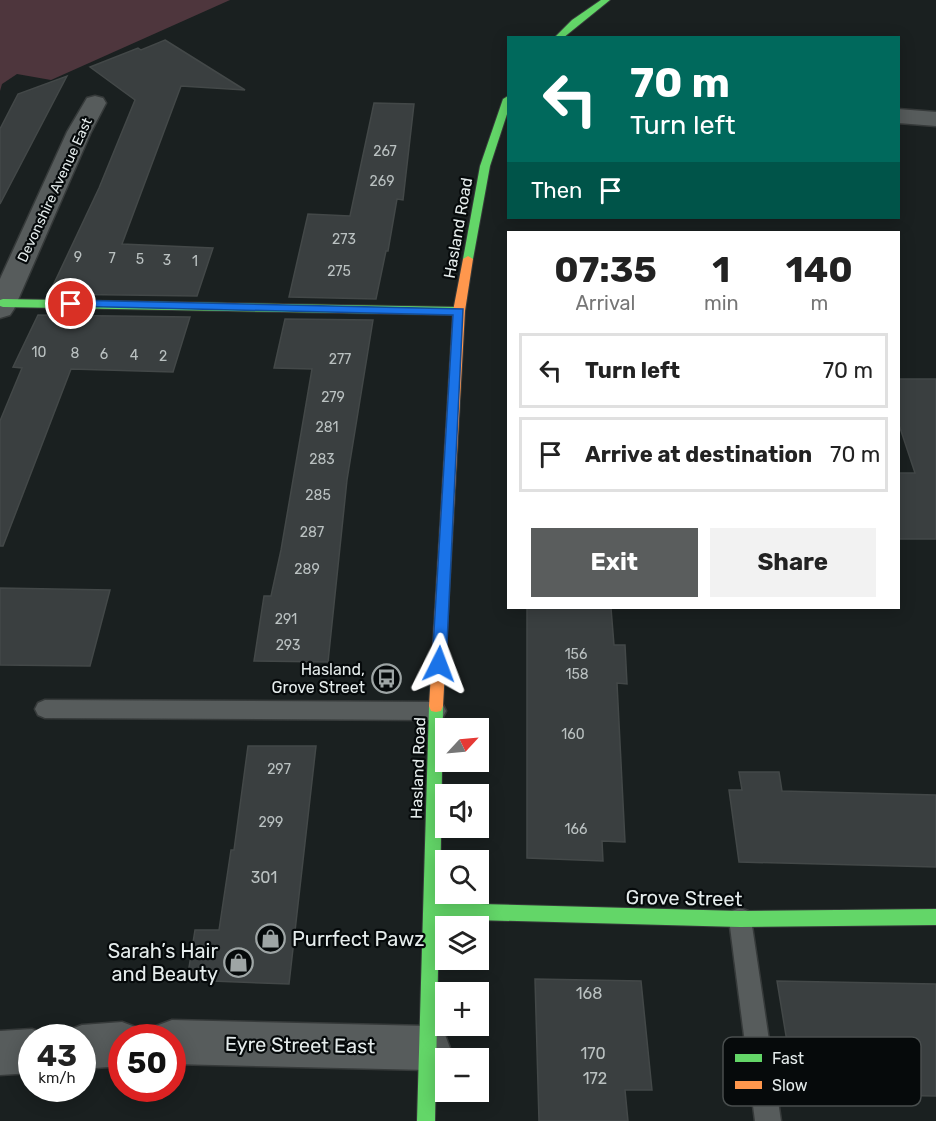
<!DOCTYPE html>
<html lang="en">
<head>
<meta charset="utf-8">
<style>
  :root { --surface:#fff; --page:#f2f2f2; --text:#222; --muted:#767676; --line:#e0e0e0; --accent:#5a5d5d }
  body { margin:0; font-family:Rubik,sans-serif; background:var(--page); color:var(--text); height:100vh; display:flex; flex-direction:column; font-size:22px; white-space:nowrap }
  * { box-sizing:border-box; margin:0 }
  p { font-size:20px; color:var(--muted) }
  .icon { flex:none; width:33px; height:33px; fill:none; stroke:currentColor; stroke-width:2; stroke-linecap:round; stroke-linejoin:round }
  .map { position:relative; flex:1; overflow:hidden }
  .drawer { position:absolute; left:507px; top:231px; width:393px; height:378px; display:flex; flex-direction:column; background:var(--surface); border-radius:0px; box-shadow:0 3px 15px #0003 }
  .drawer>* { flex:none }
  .guide { position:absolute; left:507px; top:36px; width:393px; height:183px; border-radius:0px; box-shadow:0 3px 15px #0003; background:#00695c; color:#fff; overflow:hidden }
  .needle { width:39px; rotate:64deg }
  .buttons { position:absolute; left:435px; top:718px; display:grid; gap:12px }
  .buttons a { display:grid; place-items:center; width:54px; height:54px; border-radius:0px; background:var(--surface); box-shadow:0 3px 15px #0003; font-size:30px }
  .speed { position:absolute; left:18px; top:1024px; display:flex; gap:12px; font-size:30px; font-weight:700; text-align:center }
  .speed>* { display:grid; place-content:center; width:78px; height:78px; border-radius:50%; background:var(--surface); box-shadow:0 3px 15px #0003; line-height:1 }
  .speed small { font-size:15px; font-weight:400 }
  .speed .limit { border:9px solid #d22; background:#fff; color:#111 }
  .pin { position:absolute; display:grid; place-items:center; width:51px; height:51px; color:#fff; margin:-26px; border:3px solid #fff; border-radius:50%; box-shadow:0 2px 6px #0007 }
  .me { position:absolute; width:66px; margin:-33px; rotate:3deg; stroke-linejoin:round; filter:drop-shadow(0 0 4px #0008) }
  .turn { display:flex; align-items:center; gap:21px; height:126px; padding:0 24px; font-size:27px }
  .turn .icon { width:78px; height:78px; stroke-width:2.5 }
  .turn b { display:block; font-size:42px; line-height:51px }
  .then { display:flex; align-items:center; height:57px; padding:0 24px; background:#0003; gap:12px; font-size:22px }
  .eta { display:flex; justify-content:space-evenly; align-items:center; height:102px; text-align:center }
  .eta b { font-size:36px; font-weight:700; line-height:42px }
  .button { display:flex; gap:12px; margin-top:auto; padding:12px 24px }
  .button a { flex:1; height:69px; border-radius:0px; background:var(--accent); color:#fff; font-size:24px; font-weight:700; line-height:69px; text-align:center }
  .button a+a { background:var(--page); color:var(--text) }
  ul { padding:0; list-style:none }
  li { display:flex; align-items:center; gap:18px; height:75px; margin:0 12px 9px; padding:0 12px; border:3px solid var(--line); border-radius:0px }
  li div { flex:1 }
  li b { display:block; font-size:22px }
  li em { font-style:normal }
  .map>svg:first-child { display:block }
  .green { fill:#4e363d }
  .building { fill:#3a3f40; stroke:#434848; stroke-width:1.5 }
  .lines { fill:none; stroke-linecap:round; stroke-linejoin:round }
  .lane-casing { stroke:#363a3a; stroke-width:3 }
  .street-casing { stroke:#363a3a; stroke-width:3 }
  .fast-casing { stroke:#363a3a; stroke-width:2 }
  .slow-casing { stroke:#363a3a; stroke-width:2 }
  .lane { fill:#575c5c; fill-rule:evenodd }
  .street { fill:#575c5c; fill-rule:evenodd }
  .fast { fill:#63d668; fill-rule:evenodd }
  .slow { fill:#ff974d; fill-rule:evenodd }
  .route { fill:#1a73e8; stroke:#114b97; stroke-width:1.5 }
  .labels { text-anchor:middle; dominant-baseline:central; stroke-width:4.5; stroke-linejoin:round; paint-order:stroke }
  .number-label { font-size:14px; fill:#bac1c1 }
  .far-street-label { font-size:14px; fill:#e5ecec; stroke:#060a0b }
  .street-label { font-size:16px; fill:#e5ecec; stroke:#060a0b }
  .poi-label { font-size:16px; fill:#e5ecec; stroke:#060a0b; text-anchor:end }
  .near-number-label { font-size:16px; fill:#bac1c1 }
  .near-street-label { font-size:20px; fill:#e5ecec; stroke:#060a0b }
  .near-poi-label { font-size:20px; fill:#e5ecec; stroke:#060a0b; text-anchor:start }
  .key { fill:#060a0b; stroke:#494e4e; stroke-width:1.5 }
  .key-label { font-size:16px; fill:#e5ecec }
</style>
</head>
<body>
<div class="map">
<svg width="936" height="1121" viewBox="0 0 936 1121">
  <rect width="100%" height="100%" fill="#1a2020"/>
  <!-- green -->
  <path class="green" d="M0,0H230L51,80L17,74L2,84L0,91Z"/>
  <!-- building -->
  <g class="building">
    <path d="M165,40L245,90L181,86L122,244L213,248L197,296L49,294L99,188L135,100L90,67L138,48L141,50Z"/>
    <path d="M67,76L0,204V129L18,94Z"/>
    <path d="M374,103L414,104L403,200L397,199L388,251H386L376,299L289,297L308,214L350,216Z"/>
    <path d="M38,315L190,317L173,372L71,369L3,546H0V421L22,368L13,367Z"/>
    <path d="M285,319L373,320L347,480L328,662L254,661L264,596H271L281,550L312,369L274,368Z"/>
    <path d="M898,379H936V539H898V473H915L898,422Z"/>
    <path d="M0,588L110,590L90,666L0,665Z"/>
    <path d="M527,608H611L614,645H625L627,684L617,683L625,842L602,841L603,861L527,858Z"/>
    <path d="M248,746H316L289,984L187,980L195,930H219L231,850H234Z"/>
    <path d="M739,772H779L782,791L936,795V867L739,862L729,790H742Z"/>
    <path d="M535,979L641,981L652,1090H625L628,1121H539Z"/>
    <path d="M777,981L936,984V1096L811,1094L807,1067L791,1066Z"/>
  </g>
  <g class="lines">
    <defs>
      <g id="lane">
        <path d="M45,700L436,702L443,705L446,711L443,717L436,720L45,718L38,715L35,709L38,703Z"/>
        <path d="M740,908L748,911L751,919L781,1121H755L729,919L732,911Z"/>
      </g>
      <g id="street">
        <path d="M95,96L103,98L106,103L91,132L14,309L10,315L0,318V279L67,132L87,98Z"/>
        <path d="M898,109L936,112V126L898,123Z"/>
        <path d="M172,1020L428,1026L444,1032L450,1048L444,1064L428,1070L172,1064V1038H152L156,1026Z"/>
        <path d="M122,1022L138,1028L142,1038H122V1066L82,1069V1038H64L66,1031L82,1025Z"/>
        <path d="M32,1029L48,1035L49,1038H32V1073L0,1075V1031Z"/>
      </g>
      <g id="fast">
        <path d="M601,0H610L563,38H554L572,20Z"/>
        <path d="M508,96V111L490,166L473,259L468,262L463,259L480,166L503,99Z"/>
        <path d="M3,299L459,307L465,311L459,315L3,307L0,306V300Z"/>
        <path d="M436,700L441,701L443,706L440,903L740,911L936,909V925L740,927L439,919L435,1121H417L429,706L431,701Z"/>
      </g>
      <path id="slow" d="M468,256L473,259L465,311L443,706L441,711L436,712L431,711L429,706L453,311L463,259Z"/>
    </defs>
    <!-- lane casing -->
    <use href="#lane" class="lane-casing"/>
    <!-- street casing -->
    <use href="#street" class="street-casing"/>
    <!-- fast casing -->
    <use href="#fast" class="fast-casing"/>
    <!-- slow casing -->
    <use href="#slow" class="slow-casing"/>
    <!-- lane -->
    <use href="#lane" class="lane"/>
    <!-- street -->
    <use href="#street" class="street"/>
    <!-- fast -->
    <use href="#fast" class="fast"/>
    <!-- slow -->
    <use href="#slow" class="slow"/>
  </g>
  <!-- route -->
  <path class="route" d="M71,300L463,309L446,664L444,669H434L432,664L453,315L67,306L66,304Z"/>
  <!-- icons -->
  <defs>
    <symbol id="bus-ring" viewBox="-11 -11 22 22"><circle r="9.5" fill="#060a0b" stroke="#9ea5a5" stroke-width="1.5"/><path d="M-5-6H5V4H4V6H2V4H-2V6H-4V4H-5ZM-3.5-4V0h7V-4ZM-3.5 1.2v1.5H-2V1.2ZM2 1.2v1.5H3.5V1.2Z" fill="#9ea5a5"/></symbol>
    <symbol id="shop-ring" viewBox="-11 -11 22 22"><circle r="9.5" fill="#060a0b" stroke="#9ea5a5" stroke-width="1.5"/><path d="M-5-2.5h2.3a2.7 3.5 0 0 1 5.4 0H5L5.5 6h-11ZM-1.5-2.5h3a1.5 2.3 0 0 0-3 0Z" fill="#9ea5a5"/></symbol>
  </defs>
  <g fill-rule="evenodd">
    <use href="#bus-ring" x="370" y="662" width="33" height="33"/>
    <use href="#shop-ring" x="254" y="922" width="33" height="33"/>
    <use href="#shop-ring" x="222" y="946" width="33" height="33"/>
  </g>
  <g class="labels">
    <!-- number labels -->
    <g class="number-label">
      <text x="385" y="151">267</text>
      <text x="382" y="181">269</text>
      <text x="344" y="239">273</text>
      <text x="78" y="257">9</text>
      <text x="112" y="258">7</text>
      <text x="140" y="259">5</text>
      <text x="167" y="260">3</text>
      <text x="195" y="261">1</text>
      <text x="339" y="271">275</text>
      <text x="39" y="352">10</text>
      <text x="75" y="353">8</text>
      <text x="104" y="354">6</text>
      <text x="134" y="355">4</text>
      <text x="163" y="356">2</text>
      <text x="340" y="359">277</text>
      <text x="333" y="397">279</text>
      <text x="327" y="427">281</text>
      <text x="322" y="459">283</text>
      <text x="318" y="495">285</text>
      <text x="312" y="532">287</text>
      <text x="307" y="569">289</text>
      <text x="286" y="619">291</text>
      <text x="288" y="645">293</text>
      <text x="576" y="654">156</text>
      <text x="577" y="674">158</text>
      <text x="573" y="734">160</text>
      <text x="279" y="769">297</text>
      <text x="271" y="822">299</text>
      <text x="576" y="829">166</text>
    </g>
    <!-- far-street labels -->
    <g class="far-street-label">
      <text transform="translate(55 190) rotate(-65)">Devonshire Avenue East</text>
    </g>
    <!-- street labels -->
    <g class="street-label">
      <text transform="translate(458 228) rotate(-80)">Hasland Road</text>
      <text transform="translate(418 768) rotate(-88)">Hasland Road</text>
    </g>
    <!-- poi labels -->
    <g class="poi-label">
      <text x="365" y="669">Hasland,<tspan x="365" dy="18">Grove Street</tspan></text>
    </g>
    <!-- near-number labels -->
    <g class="near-number-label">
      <text x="264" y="877">301</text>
      <text x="589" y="993">168</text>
      <text x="593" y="1053">170</text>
      <text x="595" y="1078">172</text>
    </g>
    <!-- near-street labels -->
    <g class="near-street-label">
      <text transform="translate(684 898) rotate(1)">Grove Street</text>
      <text transform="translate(300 1045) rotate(1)">Eyre Street East</text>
    </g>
    <!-- near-poi labels -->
    <g class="near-poi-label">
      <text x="292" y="939">Purrfect Pawz</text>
      <text x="218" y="951" text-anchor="end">Sarah’s Hair<tspan x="218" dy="23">and Beauty</tspan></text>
    </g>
  </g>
  <!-- legend -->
  <rect x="723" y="1037" width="198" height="69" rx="9" class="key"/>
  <rect x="735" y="1054" width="27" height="8" fill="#63d668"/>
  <rect x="735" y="1081" width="27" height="8" fill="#ff974d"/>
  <g class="key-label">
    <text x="772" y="1064">Fast</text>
    <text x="772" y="1091">Slow</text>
  </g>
</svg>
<div class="buttons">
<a><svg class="needle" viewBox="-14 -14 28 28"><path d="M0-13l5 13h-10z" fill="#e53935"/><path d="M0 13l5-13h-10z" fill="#767676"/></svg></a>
<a><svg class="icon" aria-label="sound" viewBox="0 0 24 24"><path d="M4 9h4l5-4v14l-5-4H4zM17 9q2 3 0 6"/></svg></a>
<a><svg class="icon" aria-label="search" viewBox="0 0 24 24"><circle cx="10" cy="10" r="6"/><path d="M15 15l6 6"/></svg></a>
<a><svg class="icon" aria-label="layers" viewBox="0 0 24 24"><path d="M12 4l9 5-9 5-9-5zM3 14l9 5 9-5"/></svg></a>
<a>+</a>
<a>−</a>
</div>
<div class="speed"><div>43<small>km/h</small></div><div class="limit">50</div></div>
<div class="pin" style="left:71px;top:304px;background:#d93025"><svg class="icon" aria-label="arrive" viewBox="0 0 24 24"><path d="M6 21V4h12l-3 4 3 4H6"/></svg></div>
<svg class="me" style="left:439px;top:664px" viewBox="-20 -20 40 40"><path d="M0-17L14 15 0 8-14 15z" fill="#1a73e8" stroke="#fff" stroke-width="4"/></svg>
<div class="guide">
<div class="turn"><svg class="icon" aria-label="left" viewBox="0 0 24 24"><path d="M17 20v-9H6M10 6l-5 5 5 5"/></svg><div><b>70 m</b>Turn left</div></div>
<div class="then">Then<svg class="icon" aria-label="arrive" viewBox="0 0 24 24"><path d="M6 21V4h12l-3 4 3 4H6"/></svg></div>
</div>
<section class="drawer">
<div class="eta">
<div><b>07:35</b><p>Arrival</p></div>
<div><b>1</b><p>min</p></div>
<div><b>140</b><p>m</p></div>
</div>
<ul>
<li><svg class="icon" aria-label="left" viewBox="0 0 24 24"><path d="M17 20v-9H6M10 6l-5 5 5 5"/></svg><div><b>Turn left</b></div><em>70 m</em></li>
<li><svg class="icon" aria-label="arrive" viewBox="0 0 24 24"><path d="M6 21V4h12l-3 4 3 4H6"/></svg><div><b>Arrive at destination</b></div><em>70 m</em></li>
</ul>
<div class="button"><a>Exit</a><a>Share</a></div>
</section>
</div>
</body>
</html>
